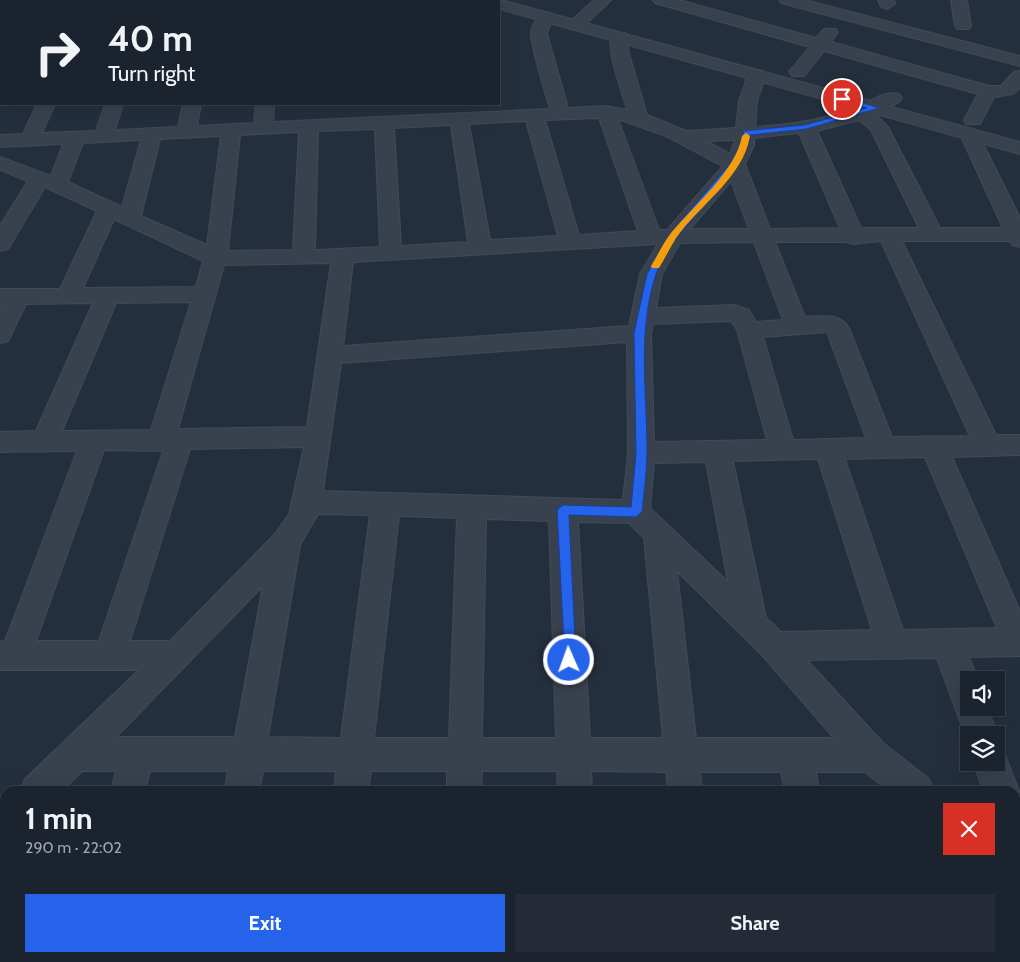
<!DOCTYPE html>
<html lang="en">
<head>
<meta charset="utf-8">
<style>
  :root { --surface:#1b232e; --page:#242b36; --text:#f1f3f6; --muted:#a0a4aa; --line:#39404a; --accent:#2563eb }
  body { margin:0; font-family:Cabin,sans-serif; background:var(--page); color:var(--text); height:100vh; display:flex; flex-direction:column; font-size:19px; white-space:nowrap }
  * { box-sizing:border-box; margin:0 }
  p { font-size:16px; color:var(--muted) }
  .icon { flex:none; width:28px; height:28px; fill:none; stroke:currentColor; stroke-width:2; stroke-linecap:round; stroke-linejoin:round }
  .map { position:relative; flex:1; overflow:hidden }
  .drawer { position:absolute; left:0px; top:786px; width:1020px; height:176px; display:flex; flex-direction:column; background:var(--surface); border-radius:15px 15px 0 0; box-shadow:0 5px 20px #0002,0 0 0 1px var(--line) }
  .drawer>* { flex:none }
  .hud { position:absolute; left:0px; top:0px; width:500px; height:105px; box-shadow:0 5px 20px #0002,0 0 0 1px var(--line); background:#1b232e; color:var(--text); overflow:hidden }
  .controls { position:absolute; left:960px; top:671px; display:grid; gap:10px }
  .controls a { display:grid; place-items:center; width:45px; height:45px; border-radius:0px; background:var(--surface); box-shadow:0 5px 20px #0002,0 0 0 1px var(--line); font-size:25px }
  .pin { position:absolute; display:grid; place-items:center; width:42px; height:42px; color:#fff; margin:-21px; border:2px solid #fff; border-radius:50%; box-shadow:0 1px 5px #0007 }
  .me { position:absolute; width:55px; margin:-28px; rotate:358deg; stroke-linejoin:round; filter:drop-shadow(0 0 4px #0008) }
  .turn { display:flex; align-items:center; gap:18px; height:105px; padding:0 25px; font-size:22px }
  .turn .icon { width:65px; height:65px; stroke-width:2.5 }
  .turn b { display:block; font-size:35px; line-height:42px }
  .round { display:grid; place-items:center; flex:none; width:52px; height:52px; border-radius:0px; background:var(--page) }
  .head { display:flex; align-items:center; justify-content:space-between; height:85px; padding:0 25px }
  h1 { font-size:30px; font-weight:800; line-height:38px }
  .action { display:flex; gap:10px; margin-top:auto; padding:10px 25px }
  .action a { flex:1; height:58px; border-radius:0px; background:var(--accent); color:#fff; font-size:20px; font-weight:800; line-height:58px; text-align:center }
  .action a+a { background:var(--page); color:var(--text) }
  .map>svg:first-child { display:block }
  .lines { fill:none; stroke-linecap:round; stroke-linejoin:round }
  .minor-casing { stroke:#414a57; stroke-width:2 }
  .tertiary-casing { stroke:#414a57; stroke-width:2 }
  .minor { fill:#38414e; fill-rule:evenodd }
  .tertiary { fill:#38414e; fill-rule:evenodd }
  .route { fill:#2563eb; stroke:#184099 }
  .slow { fill:#f59e0b }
</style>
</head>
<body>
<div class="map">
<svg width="1020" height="962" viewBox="0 0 1020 962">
  <rect width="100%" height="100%" fill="#242f3e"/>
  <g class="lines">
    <defs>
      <g id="minor">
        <rect x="81" y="0" width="16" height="1"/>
        <rect x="207" y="0" width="16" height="1"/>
        <rect x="268" y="0" width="16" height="1"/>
        <rect x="332" y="0" width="16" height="1"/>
        <path d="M395,0H411L412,1H396Z"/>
        <path d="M594,0H611L582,28H570L568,25L570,22Z"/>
        <path d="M653,0H679L816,38L824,29H836L838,32L831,42L989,86H1001L1014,72L1020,71V88L1013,94L994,97L980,124H966L964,120L978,94L824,51L804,76H792L789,72L810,47L655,3Z"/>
        <path d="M779,0H805L1020,56V66L781,3Z"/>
        <path d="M878,0H894L895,4L887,9L881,7Z"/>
        <path d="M951,0H967L971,26L969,29H957L955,26Z"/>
        <path d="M548,12L556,17L550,25L547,34L568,108L606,106L627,110C623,94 604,46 613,33H625L627,37L629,54L647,115L686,131L736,128L739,101L748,75L751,71H763L766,75L757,101L755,127C789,125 823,120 856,108C869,103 884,90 899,94L902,98L899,102L875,114L888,127L940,228H1003L960,134L962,130H976L1020,218V247L1012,245L1010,241H902L996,435H1020V455L952,457L1020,611V656L969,657L978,680H969V708H987L998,735L996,739V735H969V746L937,658L807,660L883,743L929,779L934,791H889L865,772H816L819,791H785L781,772H700L702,791H668L666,772L591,771L592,791H558L557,771H482L481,791H447V771H371L368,791H334L336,771H263L259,791H225L228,771H150L145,791H111L116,771H82L62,791H20L25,779L139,670H0V642L5,641L77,451L0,452V432L36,431L93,303L26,304L8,341L0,343V310L3,305H0V289H60L97,211L45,187L8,249L0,251V226L28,181L0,170V157L51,176L63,144L0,147V135L23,134L37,104H55L42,133L96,131L105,104H123L115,130L178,127L183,104H201L197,126L254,123L256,104H274L273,122L550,109C546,96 530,42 531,32C533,23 539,14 548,12ZM599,118L638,231L579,235L545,120ZM618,119L666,136L723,166L667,230H659ZM859,120L871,130L919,228H861L817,131ZM526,121L558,236L490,240L469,124ZM451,125L468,242L401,246L394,128ZM375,129L380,247L315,250L318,131ZM299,132L293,250L228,251L240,135ZM799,133L840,228L770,229L745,164L754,145V138ZM221,136L207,245L141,216L160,139ZM141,140L122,207L68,182L83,143ZM735,140L730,154L706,141H710ZM731,181L749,229H690ZM114,219L203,261L196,287L83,288ZM881,241L970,436L892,437L849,328C839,312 821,316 805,317L775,242H846L854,244ZM754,242L783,320L756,322L749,310L734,305L656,308L662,274L680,243ZM658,244L640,274L629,326L343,346L353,262ZM331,263L307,427L178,429L224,265ZM191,302L151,430L62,431L116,303ZM731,321L737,330L767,440L654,442L651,333L653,324ZM827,332L866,438L793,440L763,337ZM627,342L628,453L623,500L323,491L341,363ZM304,447L289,514L276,533L170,641H130L190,449ZM104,450L163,451L99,641H36ZM925,457L997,628L903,630L845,459ZM818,459L872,630L781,632L766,618L733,461ZM706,462L728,582L650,508L654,463ZM318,514L370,515L341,738L268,737L300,545ZM399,516L457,518L449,738H374ZM486,519L549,521L556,738H482ZM578,522L629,523L644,538L663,738H590ZM677,571L763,656L834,738H696ZM263,586L235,737H116Z"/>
        <path d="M996,747L1003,750L1019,791L1015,800V791H983L974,762H996Z"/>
        <path d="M5,807V846L0,848V809Z"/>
        <path d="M1015,811L1020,813V895L1015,893Z"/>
        <path d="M68,958H108L107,962H67Z"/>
        <path d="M192,958H231L232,962H192Z"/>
        <path d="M316,958H356L355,962H315Z"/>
        <path d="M444,958H483L484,962H444Z"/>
        <path d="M565,958H604L606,962H566Z"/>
        <path d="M684,958H723L725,962H685Z"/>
        <path d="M813,958H852L854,962H814Z"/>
      </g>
      <path id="tertiary" d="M493,1H505L1020,142V154L499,9V1Z"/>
    </defs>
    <!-- minor casing -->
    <use href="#minor" class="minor-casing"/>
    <!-- tertiary casing -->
    <use href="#tertiary" class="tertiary-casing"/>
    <!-- minor -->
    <use href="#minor" class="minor"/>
    <!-- tertiary -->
    <use href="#tertiary" class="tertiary"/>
  </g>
  <!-- route -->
  <path class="route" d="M842,96L879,108L806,129L750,135C741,186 673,222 656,274C637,331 647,393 647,451C647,471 644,492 642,512L636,517L569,515L576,660L574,664L569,666L565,664L557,510L563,505L631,507L636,454L634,333L647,274L670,234L731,163L740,145L744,131L805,125L867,108L839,100L838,99Z"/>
  <!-- slow -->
  <path class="slow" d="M746,133L750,136C743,178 699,205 676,238C670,248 665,258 659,268H652L651,266C658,255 663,243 671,233C694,205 736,171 742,136Z"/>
</svg>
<div class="controls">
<a><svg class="icon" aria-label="sound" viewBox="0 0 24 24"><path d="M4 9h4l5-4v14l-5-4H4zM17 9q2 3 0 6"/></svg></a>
<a><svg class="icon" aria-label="layers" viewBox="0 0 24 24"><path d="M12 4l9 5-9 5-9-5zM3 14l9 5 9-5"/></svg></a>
</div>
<div class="pin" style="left:842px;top:99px;background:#d93025"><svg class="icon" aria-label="arrive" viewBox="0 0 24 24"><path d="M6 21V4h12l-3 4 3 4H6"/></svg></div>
<svg class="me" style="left:569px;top:660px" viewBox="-20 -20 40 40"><circle r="17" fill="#2563eb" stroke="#fff" stroke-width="3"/><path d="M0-11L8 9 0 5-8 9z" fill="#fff"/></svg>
<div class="hud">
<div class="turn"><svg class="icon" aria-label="right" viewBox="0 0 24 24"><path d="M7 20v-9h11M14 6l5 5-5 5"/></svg><div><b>40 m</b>Turn right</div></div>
</div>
<section class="drawer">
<div class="head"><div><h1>1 min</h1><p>290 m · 22:02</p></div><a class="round" style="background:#d93025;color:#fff"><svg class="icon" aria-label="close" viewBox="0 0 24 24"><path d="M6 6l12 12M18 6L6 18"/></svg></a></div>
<div class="action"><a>Exit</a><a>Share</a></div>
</section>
</div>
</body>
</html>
